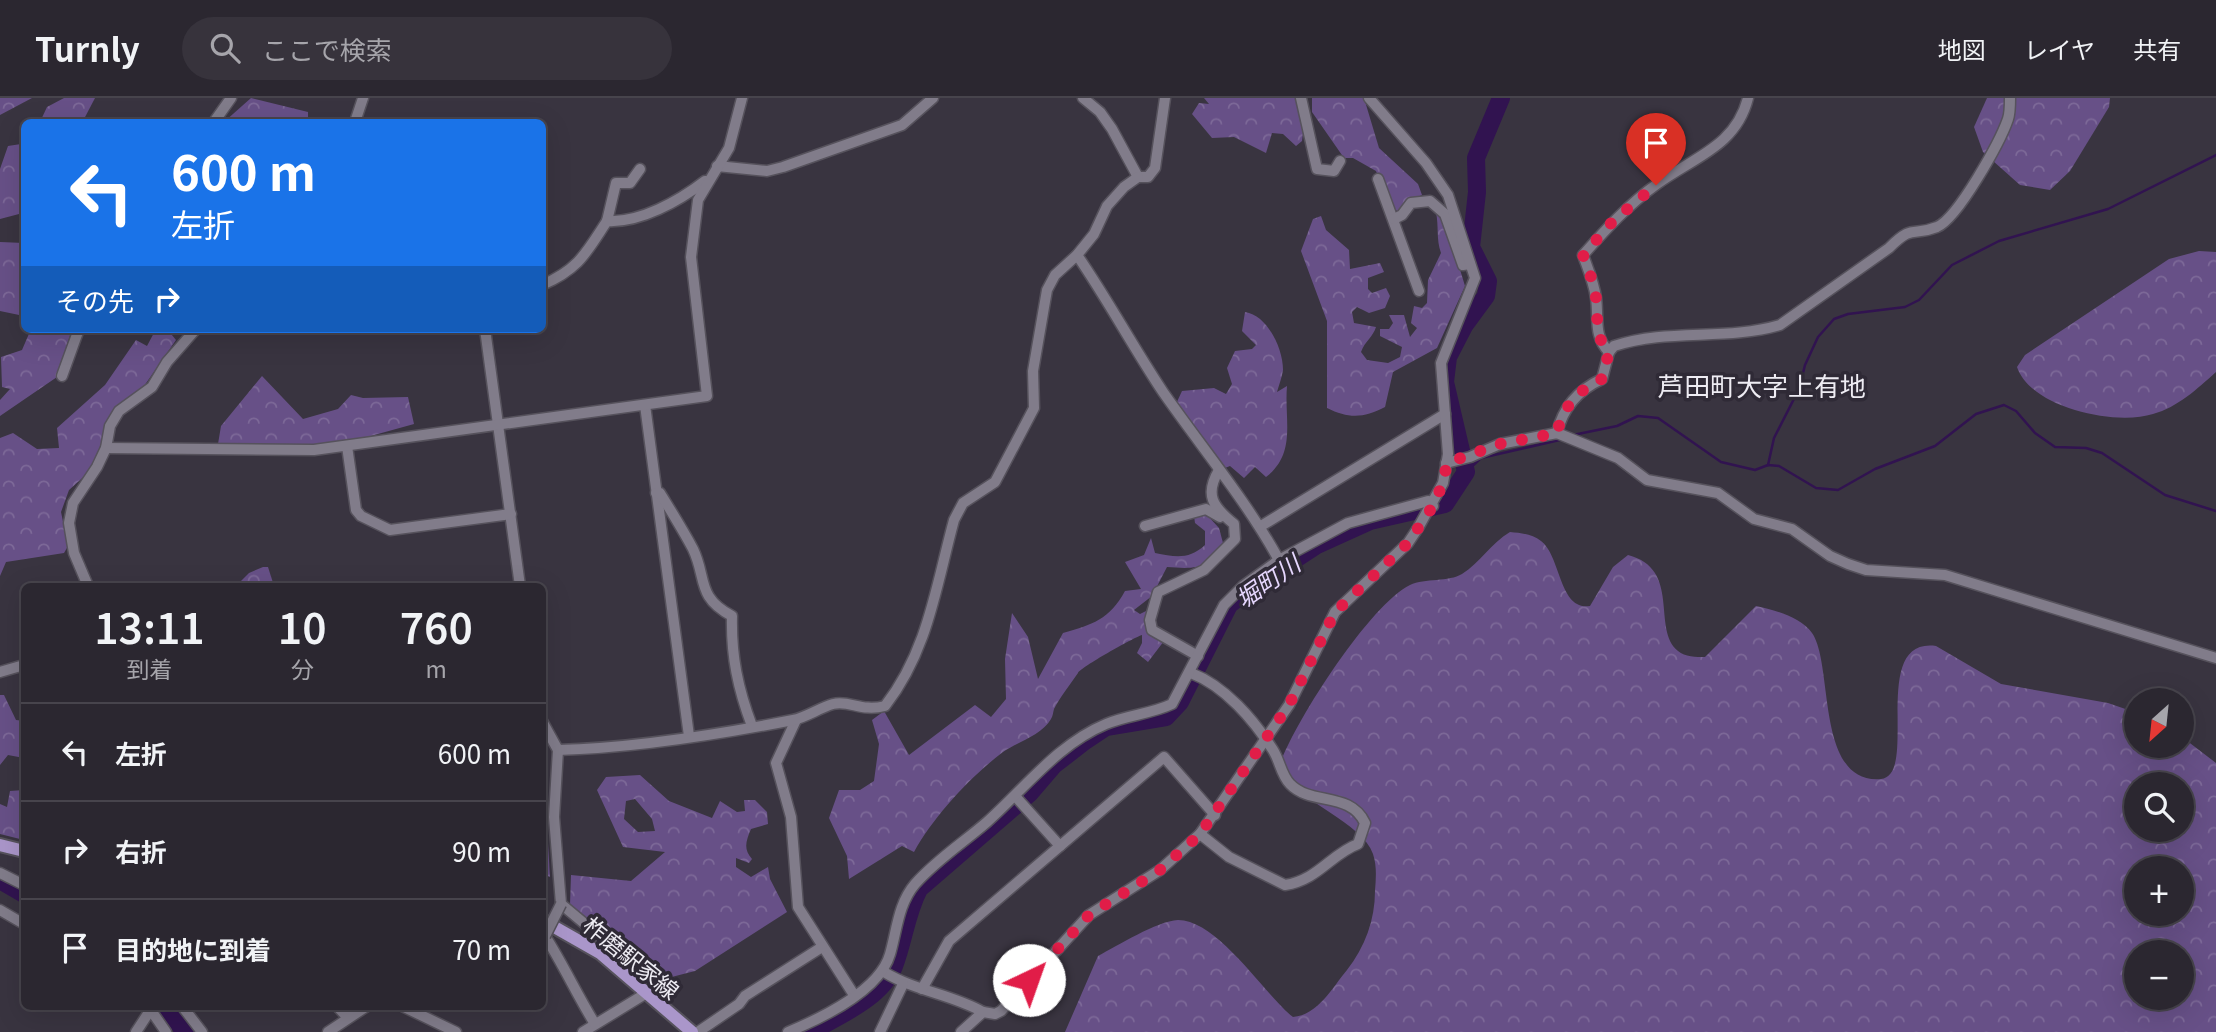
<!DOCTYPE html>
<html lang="ja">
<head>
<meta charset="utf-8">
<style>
  :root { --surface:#2b2730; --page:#37333c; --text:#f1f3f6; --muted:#a6a5ab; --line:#47444c }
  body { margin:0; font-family:Georgia,"Noto Sans JP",serif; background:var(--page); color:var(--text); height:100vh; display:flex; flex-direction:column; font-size:26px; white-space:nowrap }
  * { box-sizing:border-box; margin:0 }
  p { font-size:23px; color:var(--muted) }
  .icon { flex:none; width:38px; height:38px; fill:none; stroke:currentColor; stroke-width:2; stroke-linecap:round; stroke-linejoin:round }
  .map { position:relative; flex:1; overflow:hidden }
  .drawer { position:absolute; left:21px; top:485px; width:525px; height:427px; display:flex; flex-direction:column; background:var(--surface); border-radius:10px; box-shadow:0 7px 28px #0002,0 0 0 2px var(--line) }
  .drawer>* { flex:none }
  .hud { position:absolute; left:21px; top:21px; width:525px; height:214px; border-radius:10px; box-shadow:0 7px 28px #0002,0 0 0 2px var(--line); background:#1a73e8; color:#fff; overflow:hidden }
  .needle { width:46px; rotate:207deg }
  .fabs { position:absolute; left:2124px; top:590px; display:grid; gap:14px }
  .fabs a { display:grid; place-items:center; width:70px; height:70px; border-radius:50%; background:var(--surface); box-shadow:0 7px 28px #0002,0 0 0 2px var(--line); font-size:35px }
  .pin { position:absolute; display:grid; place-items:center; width:60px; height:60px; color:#fff; margin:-72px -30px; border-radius:50% 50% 50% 0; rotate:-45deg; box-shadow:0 0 7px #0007 }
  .pin .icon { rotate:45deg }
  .me { position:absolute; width:77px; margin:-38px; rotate:42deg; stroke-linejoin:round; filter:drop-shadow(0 0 5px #0008) }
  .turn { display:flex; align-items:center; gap:24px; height:147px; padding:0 35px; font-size:32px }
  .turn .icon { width:91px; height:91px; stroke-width:2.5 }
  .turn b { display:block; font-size:49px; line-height:60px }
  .then { display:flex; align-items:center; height:66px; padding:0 35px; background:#0003; gap:14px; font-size:26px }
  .eta { display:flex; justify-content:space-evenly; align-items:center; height:119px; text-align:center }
  .eta b { font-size:42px; font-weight:600; line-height:49px }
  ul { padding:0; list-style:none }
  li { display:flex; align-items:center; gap:21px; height:98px; padding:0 35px; border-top:2px solid var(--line) }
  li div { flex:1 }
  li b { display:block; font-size:26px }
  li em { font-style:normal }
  header { display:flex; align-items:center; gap:42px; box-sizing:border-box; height:98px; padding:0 35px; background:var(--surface); border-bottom:2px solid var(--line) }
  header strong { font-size:33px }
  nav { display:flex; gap:38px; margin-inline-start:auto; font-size:24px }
  .search { width:490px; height:63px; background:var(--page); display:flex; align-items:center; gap:18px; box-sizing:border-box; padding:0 24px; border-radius:38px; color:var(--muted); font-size:26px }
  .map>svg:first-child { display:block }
  .forest { fill:url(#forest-crowns); fill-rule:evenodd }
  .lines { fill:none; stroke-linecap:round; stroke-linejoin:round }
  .stream { stroke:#311350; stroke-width:2.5 }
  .river { stroke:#311350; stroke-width:18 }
  .minor-casing { stroke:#56525c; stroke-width:13 }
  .major-casing { stroke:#56525c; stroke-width:16 }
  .minor { stroke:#817c8a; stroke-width:10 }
  .major { stroke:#aa96ca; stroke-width:12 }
  .minor-bridge-casing { stroke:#56525c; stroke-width:13; stroke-linecap:butt }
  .minor-bridge { stroke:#817c8a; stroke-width:10 }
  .route { stroke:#e11d48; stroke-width:12; stroke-dasharray:0 21.6 }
  .labels { text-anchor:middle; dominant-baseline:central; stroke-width:7; stroke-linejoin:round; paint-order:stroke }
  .street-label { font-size:23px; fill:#eeecf3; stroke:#2f2a36 }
  .water-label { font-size:24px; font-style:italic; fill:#e7d8ff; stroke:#2f2a36 }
  .quarter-label { font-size:26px; fill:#eeecf3; stroke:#2f2a36 }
</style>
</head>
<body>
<header>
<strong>Turnly</strong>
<div class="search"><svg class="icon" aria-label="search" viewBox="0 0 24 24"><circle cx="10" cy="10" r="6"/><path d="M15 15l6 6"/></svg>ここで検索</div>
<nav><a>地図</a><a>レイヤ</a><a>共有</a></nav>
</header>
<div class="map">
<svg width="2216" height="934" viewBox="0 0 2216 934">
  <defs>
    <pattern id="forest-crowns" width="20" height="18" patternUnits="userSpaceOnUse" patternTransform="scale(1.75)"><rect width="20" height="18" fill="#675087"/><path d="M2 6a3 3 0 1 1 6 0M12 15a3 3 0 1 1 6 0" fill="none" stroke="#7d6998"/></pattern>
  </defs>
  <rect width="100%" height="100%" fill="#393440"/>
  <!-- forest -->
  <g class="forest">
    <path d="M0,0H32L0,17Z"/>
    <path d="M64,0H95L84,21L40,24L47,9Z"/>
    <path d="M251,0L308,14V24H224Z"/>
    <path d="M1204,0H1296L1304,28L1302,43L1296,48L1283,36L1272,35L1266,55L1234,39L1212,40L1192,16L1199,5L1209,6Z"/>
    <path d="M1312,0H1364L1379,50L1418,86L1422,97L1408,103L1399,115L1389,105L1376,73L1353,60H1344L1312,14Z"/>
    <path d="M1987,0H2110L2109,9L2070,73L2050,92L2020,87L1983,54L1974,29Z"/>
    <path d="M24,42V107L19,116L0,121V71L8,48L21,46Z"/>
    <path d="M1436,114L1448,132L1465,188L1437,250L1393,274L1385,309C1364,320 1349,321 1327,310V223L1301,153L1313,121L1321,118L1326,132L1349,152L1350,171L1380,165L1384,174L1368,180V191L1372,195L1386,190L1390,198L1385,210L1369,215L1357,209L1352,214L1354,225L1376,229C1373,239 1365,243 1361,254L1367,262L1388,265L1400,259L1402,249L1380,238V231H1389L1393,225L1389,217H1404L1410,239L1417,230L1411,225L1414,208L1422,210L1427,205L1428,182L1441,155C1436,141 1439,129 1436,114Z"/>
    <path d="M0,144L24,145V218L0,213Z"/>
    <path d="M2199,153L2216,154V274C2197,291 2178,309 2153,316C2115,328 2031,310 2017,269L2025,257L2169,161Z"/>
    <path d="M1245,214C1267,217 1283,250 1283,272C1282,279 1279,287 1277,294L1287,288C1284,322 1297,355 1266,379L1255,369L1244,380L1230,368L1225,370L1176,306L1182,293L1214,290L1226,296L1232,286L1227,270L1235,253L1252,251L1256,247L1242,233Z"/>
    <path d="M31,231H72L57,279L0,318V302L10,291L2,289L1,259L22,252Z"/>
    <path d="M156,231H167L176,242L142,291L118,307L89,374L69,392L61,414L68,448L64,455L6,464L0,478V340L13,335L37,351L59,350L57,330L105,287L136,242L147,248Z"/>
    <path d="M262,278L303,321L338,311L351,297L363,300L408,299L414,326L349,344L295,348L218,346L221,328Z"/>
    <path d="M1207,417L1219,430L1223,445C1211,472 1194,471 1167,469L1152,498L1134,512L1140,516L1150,511L1147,523L1164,543L1148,564L1137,555L1142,545V537C1133,540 1081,569 1078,575C1071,585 1059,601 1054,611C1053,614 1053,618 1051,621C1041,638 1017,644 1003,654C970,679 934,718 914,754L902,748L849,781L847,758L829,720L839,692H860L874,683L879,646L872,622L884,613L909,657L975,607L991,619L1006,601L1005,561L1012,515L1028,539L1038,581L1063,535C1092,527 1110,521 1125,493L1141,491L1125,464L1144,457L1151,440L1155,455C1175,459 1189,462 1205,447V433L1195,425L1194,418Z"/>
    <path d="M1510,434C1521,435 1532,436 1541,443C1561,458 1559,513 1590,508L1613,469L1628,457C1682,471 1651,531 1678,553C1685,559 1696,559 1705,559L1756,508C1774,512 1801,519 1812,535C1834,566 1815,687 1881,681C1920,677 1868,539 1936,548L2001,586L2108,605L2137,615V648H2182V639L2216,665V934H1065L1098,858C1117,848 1157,823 1178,822C1218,822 1264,896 1293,919C1318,917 1332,890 1347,872C1365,849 1375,822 1375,793C1376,780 1377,768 1373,756C1363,725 1298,703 1278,672C1290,630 1370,506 1410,487C1425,480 1449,484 1462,476C1480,465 1491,445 1510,434ZM2137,686H2182V732H2137ZM2137,770H2182V816H2137ZM2137,854H2182V900H2137Z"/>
    <path d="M263,469H268L274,488H236L249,475Z"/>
    <path d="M0,597H4L16,622L24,623V660L8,657L0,667Z"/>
    <path d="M640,677L669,703L712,720L720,703L737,714L745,713L744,702H755L767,714L768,726L751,731C746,743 743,751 752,761L749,765L736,760V769L751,779L768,769L770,781L787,814L695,873L656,883L570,807L571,777L631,783L665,754L623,749L597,692L606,679ZM635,701L652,721L655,733L638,734L624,721L626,703Z"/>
    <path d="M24,692V742L0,736V706L7,709L10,693Z"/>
    <path d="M542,711L546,712L550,779L543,776Z"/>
  </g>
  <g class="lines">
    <!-- stream -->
    <g class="stream">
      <path d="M1573,337L1617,328L1638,318L1658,320L1721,364L1755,372L1768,367L1779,368L1816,390L1838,392L1875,371L1935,348L1976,316L2004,307L2016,313L2035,335L2055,349L2086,350L2102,355L2165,397L2216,413"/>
      <path d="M1768,367L1774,340L1799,291L1805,267L1818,239L1834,221L1848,216L1905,209L1919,202L1952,167L1999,143L2108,111L2216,57"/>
      <path d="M1466,374L1481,360L1564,341"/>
    </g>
    <!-- river -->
    <g class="river">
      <path d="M0,782L24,796"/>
      <path d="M165,908L185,934"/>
      <path d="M810,934C838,918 882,900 894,868C904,842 906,816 919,791L1030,695L1054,667L1085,643L1106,629L1166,619L1180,604L1229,507L1248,492L1317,447L1370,423L1445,406L1466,374L1445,284L1448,259L1464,228L1486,198L1488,183L1471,149L1477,94L1476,60L1501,0"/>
    </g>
    <defs>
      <g id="minor">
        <path d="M1083,0L1100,14L1112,31L1138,79H1148L1155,70L1165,0"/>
        <path d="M1301,0L1317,71L1334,73L1340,63"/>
        <path d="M214,24L231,0"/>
        <path d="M355,24L363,0"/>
        <path d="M717,68L767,73L783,69L902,27L933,0"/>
        <path d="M1378,81L1419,193"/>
        <path d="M1394,121L1402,117L1411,105L1430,103L1445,116L1463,167L1470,166"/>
        <path d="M607,123L616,85H630L640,71"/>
        <path d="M1077,157C1108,202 1133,249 1163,294C1202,350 1246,402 1279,462"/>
        <path d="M542,187C579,171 586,155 607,123C640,125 679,103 705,83"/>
        <path d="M485,231L520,488"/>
        <path d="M1609,254C1593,237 1599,221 1596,200C1594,185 1588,171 1583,157C1606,131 1629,106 1657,86C1694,59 1736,48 1748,0"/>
        <path d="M62,278L79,231"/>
        <path d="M645,307L689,638"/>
        <path d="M1557,335C1563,309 1578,292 1602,281L1609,254L1614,248C1668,230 1726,243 1780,227L1889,150C1914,125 1912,139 1937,129C1958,120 2000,44 2008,21C2010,15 2010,7 2010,0"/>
        <path d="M347,348L356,412L361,418L390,432L511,416"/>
        <path d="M106,350L314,352L707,298L691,159L698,102L729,50L742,0"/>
        <path d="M1446,365L1470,359L1500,346L1557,335L1618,360L1647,382L1718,395L1754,421L1792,431L1830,458L1848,466L1866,472L1945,477L2216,560"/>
        <path d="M656,395H660C671,413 683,432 693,451C707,480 696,499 732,518C731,558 738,591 752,628"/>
        <path d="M1145,428L1206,411L1220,419"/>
        <path d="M1261,428L1445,316"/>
        <path d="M88,488L74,455L69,425L73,405L97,369L106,350L110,328L119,313L152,289L167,264L196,231"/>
        <path d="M1198,558L1152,532L1150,522L1158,494L1204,472L1235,441L1234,426C1213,409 1204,397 1219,372"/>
        <path d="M0,574L24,567"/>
        <path d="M1191,575C1225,588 1254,622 1273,652C1280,663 1281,677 1290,686C1311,708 1350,693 1365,725L1358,746C1331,756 1318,782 1285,787L1229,759L1200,736"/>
        <path d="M796,622L776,665L791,719L798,809L854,897"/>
        <path d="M542,623L558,652L554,719L561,806L652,882V889L645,896L583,934"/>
        <path d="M558,652C635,650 716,637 793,622C807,619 819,610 833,606C850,602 861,614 885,608C928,553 936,488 954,422L963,405L995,384L1034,310L1033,273L1047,192L1055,177L1077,157L1094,136L1107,108L1124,89L1138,79"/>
        <path d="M1015,698L1060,748"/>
        <path d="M0,775L24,787"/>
        <path d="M0,812L24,826"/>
        <path d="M545,838C563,866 577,897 595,926"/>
        <path d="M884,874C915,893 951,896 983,914"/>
        <path d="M922,891L949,843L1164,659L1215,717"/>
        <path d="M148,908L166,934"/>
        <path d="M182,908L202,934"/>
        <path d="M337,908L348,920"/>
        <path d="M402,908L456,934"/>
        <path d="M136,934L151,911"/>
        <path d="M328,934L367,908"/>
        <path d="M698,934L739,906L745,898L822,849"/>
        <path d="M788,934C822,920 880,892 890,856C897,832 898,806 915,786C936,762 964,744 987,724C1025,690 1058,646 1106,626C1127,617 1151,616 1172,606L1224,507L1243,488L1279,462L1348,425L1428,403L1433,408"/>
        <path d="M880,934L903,886"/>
        <path d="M961,934L983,914L995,916L1001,913L1089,817L1160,772L1200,736L1289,607L1335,514L1408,445L1418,430L1443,385L1448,356L1441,265L1475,180L1448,97L1426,65L1369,0"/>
      </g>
      <g id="major">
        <path d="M0,747L24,753"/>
        <path d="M542,822L600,855L692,934"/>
      </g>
    </defs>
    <!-- minor casing -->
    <use href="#minor" class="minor-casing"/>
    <!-- major casing -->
    <use href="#major" class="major-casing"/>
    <!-- minor -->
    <use href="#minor" class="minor"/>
    <!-- major -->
    <use href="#major" class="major"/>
    <defs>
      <path id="minor-bridge" d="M545,838L561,806"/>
    </defs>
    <!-- minor-bridge casing -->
    <use href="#minor-bridge" class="minor-bridge-casing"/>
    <!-- minor-bridge -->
    <use href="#minor-bridge" class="minor-bridge"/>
  </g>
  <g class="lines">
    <!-- route -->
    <path class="route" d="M1029,882L1089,817L1160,772L1200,736L1289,607L1335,514L1408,445L1433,408L1443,385L1447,365L1500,346L1557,335C1563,309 1578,292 1602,281L1609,254C1593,237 1599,221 1596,200C1594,185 1588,171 1583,157L1613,123L1656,87"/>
  </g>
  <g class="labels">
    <!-- street labels -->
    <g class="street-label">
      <text transform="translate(632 859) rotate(39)">柞磨駅家線</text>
    </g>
    <!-- water labels -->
    <g class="water-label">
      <text transform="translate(1267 482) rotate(-35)">堀町川</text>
    </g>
    <!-- quarter labels -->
    <g class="quarter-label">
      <text x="1762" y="286">芦田町大字上有地</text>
    </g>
  </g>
</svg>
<div class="fabs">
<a><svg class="needle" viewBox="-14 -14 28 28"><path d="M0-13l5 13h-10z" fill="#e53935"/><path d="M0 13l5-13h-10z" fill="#a6a5ab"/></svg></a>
<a><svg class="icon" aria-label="search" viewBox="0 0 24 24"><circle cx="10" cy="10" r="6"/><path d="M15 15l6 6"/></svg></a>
<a>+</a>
<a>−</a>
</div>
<div class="pin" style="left:1656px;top:87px;background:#d93025"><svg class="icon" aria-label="arrive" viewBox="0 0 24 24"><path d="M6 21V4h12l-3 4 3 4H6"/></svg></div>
<svg class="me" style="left:1029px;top:882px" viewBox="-20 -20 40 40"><circle r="19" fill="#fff"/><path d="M0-13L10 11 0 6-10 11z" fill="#e11d48"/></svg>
<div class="hud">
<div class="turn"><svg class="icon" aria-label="left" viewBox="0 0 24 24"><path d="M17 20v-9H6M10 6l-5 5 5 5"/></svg><div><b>600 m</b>左折</div></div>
<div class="then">その先<svg class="icon" aria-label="right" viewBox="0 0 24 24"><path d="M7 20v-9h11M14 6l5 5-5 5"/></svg></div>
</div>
<section class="drawer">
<div class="eta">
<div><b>13:11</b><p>到着</p></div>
<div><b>10</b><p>分</p></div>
<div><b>760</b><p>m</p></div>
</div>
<ul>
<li><svg class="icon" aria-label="left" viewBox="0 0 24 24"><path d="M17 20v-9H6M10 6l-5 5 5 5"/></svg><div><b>左折</b></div><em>600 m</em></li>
<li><svg class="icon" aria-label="right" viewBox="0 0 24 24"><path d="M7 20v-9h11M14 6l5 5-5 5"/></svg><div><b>右折</b></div><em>90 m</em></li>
<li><svg class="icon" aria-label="arrive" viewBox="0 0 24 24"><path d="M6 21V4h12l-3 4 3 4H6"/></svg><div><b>目的地に到着</b></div><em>70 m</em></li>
</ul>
</section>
</div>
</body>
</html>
